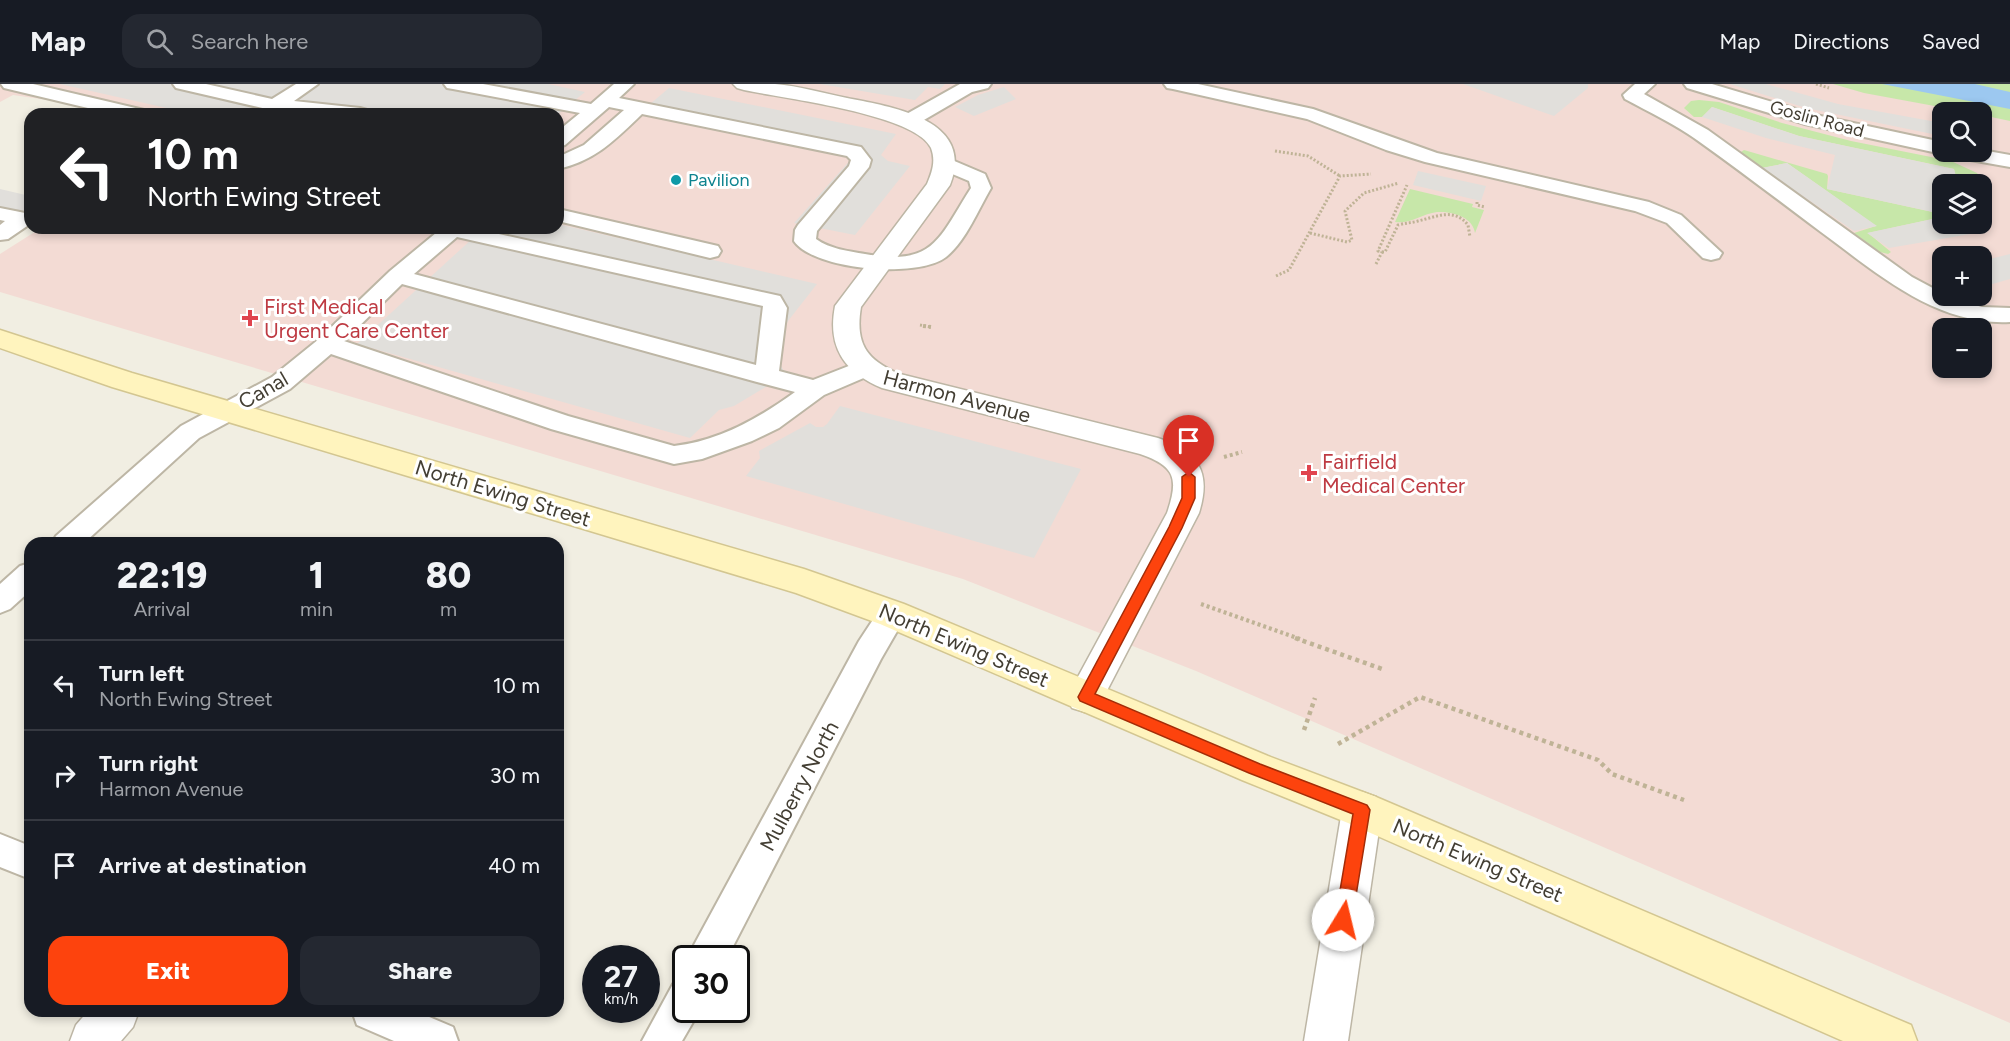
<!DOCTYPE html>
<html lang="en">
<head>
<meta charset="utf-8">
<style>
  :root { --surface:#171b24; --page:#242831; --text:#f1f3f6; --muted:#9ea1a6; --line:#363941; --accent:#fd430d }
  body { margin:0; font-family:Figtree,sans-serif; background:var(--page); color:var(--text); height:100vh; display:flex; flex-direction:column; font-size:22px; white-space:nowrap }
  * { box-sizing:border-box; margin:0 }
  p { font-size:20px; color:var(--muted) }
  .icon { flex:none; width:33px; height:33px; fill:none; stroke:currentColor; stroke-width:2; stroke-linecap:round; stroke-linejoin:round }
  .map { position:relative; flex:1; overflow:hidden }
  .sheet { position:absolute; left:24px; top:453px; width:540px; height:480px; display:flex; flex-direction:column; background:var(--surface); border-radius:18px; box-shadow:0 3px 9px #0003 }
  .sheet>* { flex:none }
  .top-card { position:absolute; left:24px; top:24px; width:540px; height:126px; border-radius:18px; box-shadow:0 3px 9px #0003; background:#202124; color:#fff; overflow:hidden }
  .buttons { position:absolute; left:1932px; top:18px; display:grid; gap:12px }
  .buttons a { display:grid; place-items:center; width:60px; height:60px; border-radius:12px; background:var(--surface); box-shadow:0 3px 9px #0003; font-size:30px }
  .speed { position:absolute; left:582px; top:861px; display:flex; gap:12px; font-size:30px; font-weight:700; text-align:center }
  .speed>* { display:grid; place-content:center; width:78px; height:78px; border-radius:50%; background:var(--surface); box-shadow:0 3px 9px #0003; line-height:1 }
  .speed small { font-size:15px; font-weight:400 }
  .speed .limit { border:3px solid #111; border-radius:9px; background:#fff; color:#111 }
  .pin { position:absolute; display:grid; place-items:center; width:51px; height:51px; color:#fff; margin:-62px -26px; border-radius:50% 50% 50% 0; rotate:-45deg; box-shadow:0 0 6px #0007 }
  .pin .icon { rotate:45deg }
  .me { position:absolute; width:66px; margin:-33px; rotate:9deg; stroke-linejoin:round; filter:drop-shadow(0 0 4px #0008) }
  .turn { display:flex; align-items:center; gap:21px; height:126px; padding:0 24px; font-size:27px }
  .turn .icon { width:78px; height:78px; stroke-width:2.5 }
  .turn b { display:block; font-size:42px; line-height:51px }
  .eta { display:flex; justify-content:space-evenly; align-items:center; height:102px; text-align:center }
  .eta b { font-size:36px; font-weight:800; line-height:42px }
  .action { display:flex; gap:12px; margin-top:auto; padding:12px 24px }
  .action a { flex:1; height:69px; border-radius:18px; background:var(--accent); color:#fff; font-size:24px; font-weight:800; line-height:69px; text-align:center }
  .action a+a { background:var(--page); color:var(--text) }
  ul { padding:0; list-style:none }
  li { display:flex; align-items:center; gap:18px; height:90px; padding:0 24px; border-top:2px solid var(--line) }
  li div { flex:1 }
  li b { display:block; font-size:22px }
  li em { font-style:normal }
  header { display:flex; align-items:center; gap:36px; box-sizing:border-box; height:84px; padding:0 30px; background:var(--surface); border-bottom:2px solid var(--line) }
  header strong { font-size:28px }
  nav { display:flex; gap:33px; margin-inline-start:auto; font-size:21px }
  .search { width:420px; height:54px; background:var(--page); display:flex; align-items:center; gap:15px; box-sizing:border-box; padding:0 21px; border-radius:18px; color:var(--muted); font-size:22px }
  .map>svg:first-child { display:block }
  .medical { fill:#f3dbd4; fill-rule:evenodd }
  .green { fill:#c7e7a9 }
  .parking { fill:#e1dfdb }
  .water { fill:#9cc8f0 }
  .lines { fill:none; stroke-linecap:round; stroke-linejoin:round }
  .lane-casing { stroke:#bdb6a5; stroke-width:4 }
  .street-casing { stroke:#bdb6a5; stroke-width:3 }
  .secondary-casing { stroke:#d3c691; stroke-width:3 }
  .path-far2 { stroke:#bfb396; stroke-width:3; stroke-dasharray:2 2; stroke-linecap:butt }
  .path-far1 { stroke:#bfb396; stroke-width:4; stroke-dasharray:3 3; stroke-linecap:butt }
  .path { stroke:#bfb396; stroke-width:4.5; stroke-dasharray:4 4; stroke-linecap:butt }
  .lane { fill:#fff; fill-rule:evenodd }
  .street { fill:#fff; fill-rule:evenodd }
  .secondary { fill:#fff4be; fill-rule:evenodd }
  .route { fill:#fd430d; stroke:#a42c08; stroke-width:1.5 }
  .culture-dot { fill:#0f9aa8; stroke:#fff; stroke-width:2 }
  .health-dot { fill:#e0444e; stroke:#fff; stroke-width:2 }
  .labels { text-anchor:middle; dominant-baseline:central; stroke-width:6; stroke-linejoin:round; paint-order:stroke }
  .far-street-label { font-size:18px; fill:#433e33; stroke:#fff }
  .far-culture-label { font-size:18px; fill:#0d838f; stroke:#fff; text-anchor:start }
  .health-label { font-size:21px; fill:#be3a42; stroke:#fff; text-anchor:start }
  .street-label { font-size:21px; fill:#433e33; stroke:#fff }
</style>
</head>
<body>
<header>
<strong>Map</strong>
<div class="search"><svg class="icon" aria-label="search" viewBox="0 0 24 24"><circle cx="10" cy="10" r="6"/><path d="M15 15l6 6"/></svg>Search here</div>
<nav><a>Map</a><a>Directions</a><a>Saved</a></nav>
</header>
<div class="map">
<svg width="2010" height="957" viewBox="0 0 2010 957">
  <rect width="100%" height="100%" fill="#f1eee2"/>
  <!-- medical -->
  <path class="medical" d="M0,0H1911L2010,24V939L1196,587L963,495L0,208V170L41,144H558V30H147L13,11L0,18ZM1942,28H1982V68H1942ZM1942,100H1982V140H1942ZM1942,172H1982V212H1942ZM1942,244H1982V284H1942Z"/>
  <!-- green -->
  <g class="green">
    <path d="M1833,0H2010V37L1982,31V28H1967L1864,9Z"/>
    <path d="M1699,16L1719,18L1782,39L1851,57L1951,77L1977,89L1989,105H1982V100L1957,99L1954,85L1799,52L1712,23L1702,33H1694L1684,24L1691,17Z"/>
    <path d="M1744,66L1827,90L1828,92L1827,105L1942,130V133L1868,149L1891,168L1888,170L1880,168L1854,149L1876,142L1787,79L1762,84L1742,71L1741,68Z"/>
    <path d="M1410,105L1473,120L1472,123L1484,126L1475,149C1473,133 1452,127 1437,128C1422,130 1411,140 1395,138Z"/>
  </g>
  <!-- parking -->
  <g class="parking">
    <path d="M60,0H548L585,8L558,30H193Z"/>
    <path d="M820,0H945L940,5L928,3L915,16Z"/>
    <path d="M1463,0H1588V4L1554,32Z"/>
    <path d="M1730,0H1766L1838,20L1942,39V52L1806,24Z"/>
    <path d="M1004,3L1016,15L974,32L955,23L978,11Z"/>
    <path d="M669,4L896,50L881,71L888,77L910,82L855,151L794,139L855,71L643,26Z"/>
    <path d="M1712,23L1799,52L1954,85L1958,100H1942V130L1827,105L1835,71L1766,54L1702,33Z"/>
    <path d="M1787,79L1877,142L1854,147L1762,84Z"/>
    <path d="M1418,87L1486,102L1481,117L1413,101Z"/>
    <path d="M0,105L30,112V139L0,157Z"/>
    <path d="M1942,133V140H1965L1982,148L1889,164L1867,149Z"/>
    <path d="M558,140L817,200L788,237L781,251L779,269L781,282L786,291L734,322L719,326L690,354L357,260L484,144H558Z"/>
    <path d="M2010,170V195L1982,203V177Z"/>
    <path d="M840,322L1081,385L1034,474L746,392L760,374L759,367L810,339L816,343H823L827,340Z"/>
  </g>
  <!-- water -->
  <path class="water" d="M1882,0H1975L2010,8V25Z"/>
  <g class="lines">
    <defs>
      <g id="lane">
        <path d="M1,0H33L144,26L146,30H113L4,4Z"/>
        <path d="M173,0H206L272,15L296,0H318L294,17L360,24L367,26L369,30H307L275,27L176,4Z"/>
        <path d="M444,0H483L591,20L614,0H634L619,14L861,63L871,76L869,83L817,147L816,155C830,165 848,167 865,170C934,182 938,156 971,104L969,97L938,84L935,80L938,76H952L985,90L991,104C978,126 966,157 946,173C918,195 814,186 794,157L795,146L798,141L849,82L851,76L847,72L642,30C616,55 595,77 558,85V73L584,61L624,26L609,23L565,61L558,63V47L580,29L453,5L447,4Z"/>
        <path d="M960,0H991L988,4L972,8L917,40H903L901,36L903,32Z"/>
        <path d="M1164,0H1198L1313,25L1437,69L1649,118L1681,131L1722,169L1719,174L1711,176L1703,174L1667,139L1635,127L1425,78L1386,66L1307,35L1173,5L1167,4Z"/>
        <path d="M1635,0H1655L1644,10L1708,46L1912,193L1942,209V212L1982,223L2010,224V238C1936,242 1877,189 1821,148C1780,117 1739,86 1697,56C1675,40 1649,28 1625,15L1623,11Z"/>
        <path d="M1684,0H1712L1816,31L1942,58V68H1949L1942,70L1805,40L1687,4Z"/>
        <path d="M1982,66L2010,71V83L1959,74L1952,72L1949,68Z"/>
        <path d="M0,124L30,130V140L8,155L0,156V141L5,137L0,136Z"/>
        <path d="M558,125L718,162L721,167L718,172L710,174L558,137Z"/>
        <path d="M442,144H472L780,212L787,224L779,287L813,296L864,276L873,278L876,284L873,290L824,311L779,344L752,357L702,375L674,380L551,345L331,270L290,305L199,354L84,459H52L56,452L181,342L272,293L319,255L390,187ZM457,153L763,222L756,281L414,190ZM402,200L757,298L795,308C759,334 719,357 674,362L568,332L344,257Z"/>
        <path d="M30,479V507L10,525L0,529V500L20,482Z"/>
        <path d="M892,518L902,522L907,530L881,575L727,874H689L694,861L859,557L882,522Z"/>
        <path d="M0,750L30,762V795L0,783Z"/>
        <path d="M686,894V926H700L682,957H642L673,900Z"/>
        <path d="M352,927H415L453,943L458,957H394L357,941Z"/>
      </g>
      <g id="street">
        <path d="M733,0C747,0 761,0 775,0C799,2 823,9 847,14C892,23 976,35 950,101L861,223C855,259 866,276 900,290L1158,354C1198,368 1212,387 1199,429L1098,624L1085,628L1072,624L1067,613L1167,429C1179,394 1175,382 1140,370L882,304C844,288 827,263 835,222L927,100C932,88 936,77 931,64C916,30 781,14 744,6L737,4Z"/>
        <path d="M1362,708L1376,713L1382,726L1348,957H1304L1342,726L1348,713Z"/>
        <path d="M88,927H139L133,943L121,957H70L76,941Z"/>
      </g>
      <path id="secondary" d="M0,246L132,289L804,485L904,520L1268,672L1376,713L1911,941L1917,957H1843L1348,739L1242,696L880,540L796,509L112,303L0,264Z"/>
    </defs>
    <!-- lane casing -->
    <use href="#lane" class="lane-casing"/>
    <!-- street casing -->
    <use href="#street" class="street-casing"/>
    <!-- secondary casing -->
    <use href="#secondary" class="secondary-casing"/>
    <!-- path-far2 -->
    <g class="path-far2">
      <path d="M1816,0L1829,4"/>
      <path d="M1275,67L1308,72L1340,92"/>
      <path d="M1477,118V121L1485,123"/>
      <path d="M1310,149L1347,158L1352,156L1345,127L1364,109L1399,99"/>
      <path d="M1382,168H1385L1398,141C1405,139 1411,139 1418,137C1436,133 1454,123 1468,141L1470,153"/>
      <path d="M1376,180L1382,168L1378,167L1407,101"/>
      <path d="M1276,192L1289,186L1340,92L1371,90"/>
      <path d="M920,241L931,243"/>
    </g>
    <!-- path-far1 -->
    <g class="path-far1">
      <path d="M923,242L931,243"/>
      <path d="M1224,373L1242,368"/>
      <path d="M1201,520L1300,555"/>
    </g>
    <!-- path -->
    <g class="path">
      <path d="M1295,554L1385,586"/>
      <path d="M1304,646L1315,614"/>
      <path d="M1338,660L1420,613L1598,676L1612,690L1684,716"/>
    </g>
    <!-- lane -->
    <use href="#lane" class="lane"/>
    <!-- street -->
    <use href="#street" class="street"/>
    <!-- secondary -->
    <use href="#secondary" class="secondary"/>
  </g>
  <!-- route -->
  <path class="route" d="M1189,388L1195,393V414L1182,444L1095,610L1260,680L1367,721L1370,726L1352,836L1349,841L1343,844L1337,841L1335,836L1353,730L1249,689L1080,617L1078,613L1169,443L1182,414V393Z"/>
  <!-- markers -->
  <circle class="culture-dot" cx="676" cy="96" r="6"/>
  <g class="health-dot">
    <path d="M247 225h6v6h6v6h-6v6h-6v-6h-6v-6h6z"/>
    <path d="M1306 380h6v6h6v6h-6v6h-6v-6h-6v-6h6z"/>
  </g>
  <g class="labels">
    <!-- far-street labels -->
    <g class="far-street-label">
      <text transform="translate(1817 35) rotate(15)">Goslin Road</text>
    </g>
    <!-- far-culture labels -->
    <g class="far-culture-label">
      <text x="688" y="96">Pavilion</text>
    </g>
    <!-- health labels -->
    <g class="health-label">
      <text x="264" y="222">First Medical<tspan x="264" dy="24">Urgent Care Center</tspan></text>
      <text x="1322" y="377">Fairfield<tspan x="1322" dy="24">Medical Center</tspan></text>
    </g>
    <!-- street labels -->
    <g class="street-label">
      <text transform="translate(263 306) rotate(-30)">Canal</text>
      <text transform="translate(957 312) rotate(15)">Harmon Avenue</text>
      <text transform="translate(503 409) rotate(17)">North Ewing Street</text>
      <text transform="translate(964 561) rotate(23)">North Ewing Street</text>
      <text transform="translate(799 702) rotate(-62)">Mulberry North</text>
      <text transform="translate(1478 776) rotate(23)">North Ewing Street</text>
    </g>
  </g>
</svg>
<div class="buttons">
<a><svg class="icon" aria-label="search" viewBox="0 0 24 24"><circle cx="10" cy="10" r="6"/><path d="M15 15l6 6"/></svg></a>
<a><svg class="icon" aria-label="layers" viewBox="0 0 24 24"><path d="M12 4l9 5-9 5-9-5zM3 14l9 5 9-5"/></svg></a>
<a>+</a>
<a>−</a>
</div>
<div class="speed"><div>27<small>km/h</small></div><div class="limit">30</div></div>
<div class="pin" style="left:1189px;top:393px;background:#d93025"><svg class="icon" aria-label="arrive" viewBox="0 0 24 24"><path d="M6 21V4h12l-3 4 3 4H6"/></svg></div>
<svg class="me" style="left:1343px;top:836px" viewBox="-20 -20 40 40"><circle r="19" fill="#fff"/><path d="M0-13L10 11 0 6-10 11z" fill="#fd430d"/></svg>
<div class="top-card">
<div class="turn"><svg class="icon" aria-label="left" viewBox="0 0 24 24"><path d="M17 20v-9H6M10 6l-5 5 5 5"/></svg><div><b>10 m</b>North Ewing Street</div></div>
</div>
<section class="sheet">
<div class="eta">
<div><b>22:19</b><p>Arrival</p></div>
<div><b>1</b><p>min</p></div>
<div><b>80</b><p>m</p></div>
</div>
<ul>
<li><svg class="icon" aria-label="left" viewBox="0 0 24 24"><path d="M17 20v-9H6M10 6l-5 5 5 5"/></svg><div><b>Turn left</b><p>North Ewing Street</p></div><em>10 m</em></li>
<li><svg class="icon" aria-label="right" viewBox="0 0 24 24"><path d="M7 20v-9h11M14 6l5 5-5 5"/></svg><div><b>Turn right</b><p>Harmon Avenue</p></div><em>30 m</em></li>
<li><svg class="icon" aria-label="arrive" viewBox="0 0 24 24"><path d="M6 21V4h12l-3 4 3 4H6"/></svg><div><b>Arrive at destination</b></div><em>40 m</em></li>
</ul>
<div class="action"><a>Exit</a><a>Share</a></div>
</section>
</div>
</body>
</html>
